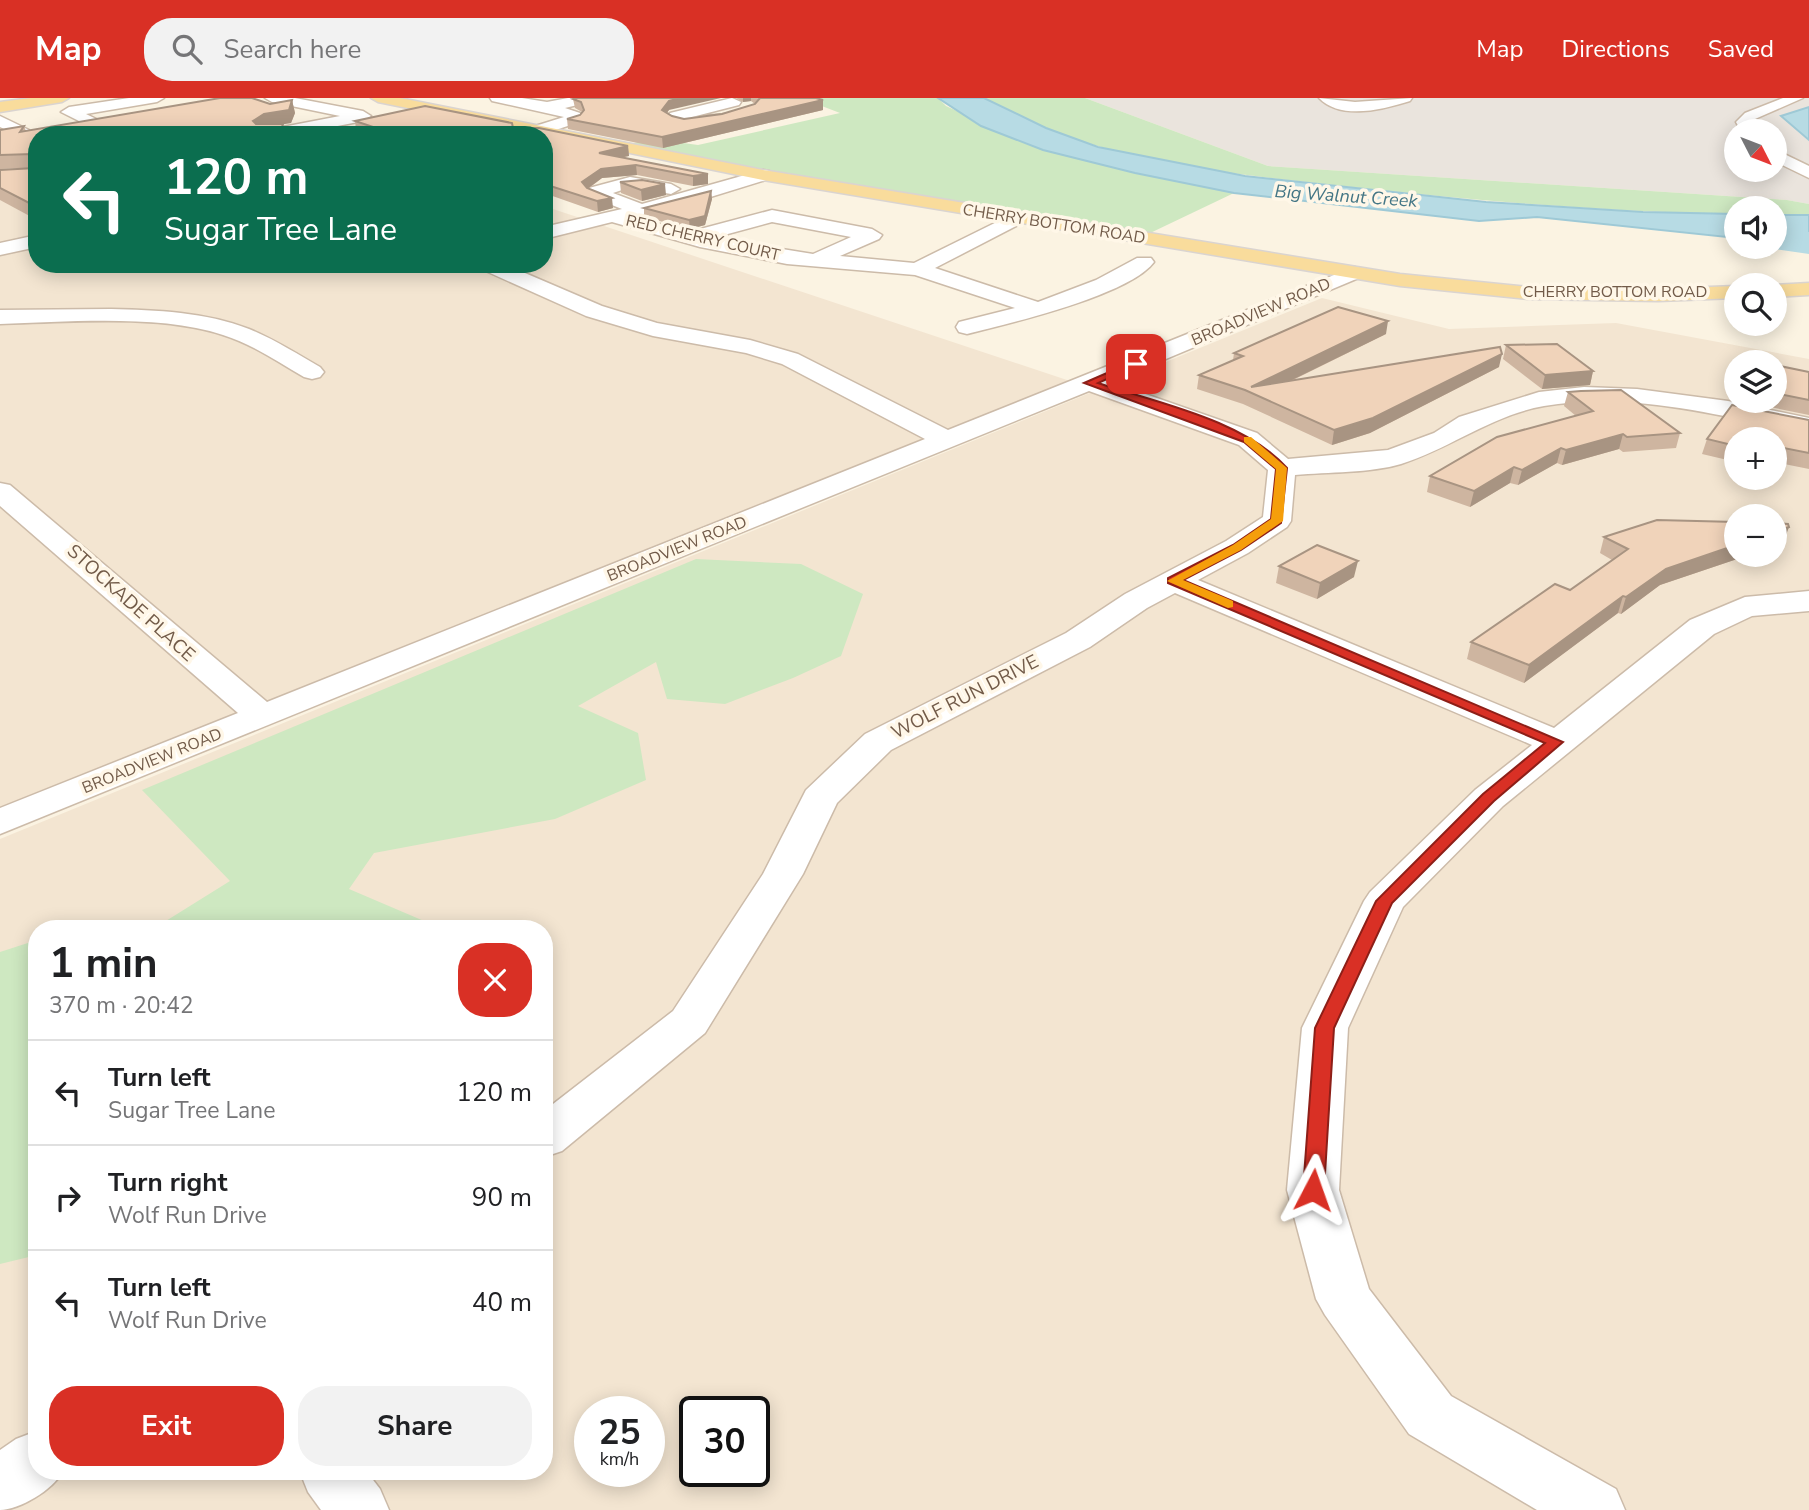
<!DOCTYPE html>
<html lang="en">
<head>
<meta charset="utf-8">
<style>
  :root { --surface:#fff; --page:#f2f2f2; --text:#202124; --muted:#757577; --line:#e0e0e0; --accent:#d93025 }
  body { margin:0; font-family:"Nunito Sans",sans-serif; background:var(--page); color:var(--text); height:100vh; display:flex; flex-direction:column; font-size:26px; white-space:nowrap }
  * { box-sizing:border-box; margin:0 }
  p { font-size:23px; color:var(--muted) }
  .icon { flex:none; width:38px; height:38px; fill:none; stroke:currentColor; stroke-width:2; stroke-linecap:round; stroke-linejoin:round }
  .map { position:relative; flex:1; overflow:hidden }
  .drawer { position:absolute; left:28px; top:822px; width:525px; height:560px; display:flex; flex-direction:column; background:var(--surface); border-radius:28px; box-shadow:0 4px 18px #0003 }
  .drawer>* { flex:none }
  .guide { position:absolute; left:28px; top:28px; width:525px; height:147px; border-radius:28px; box-shadow:0 4px 18px #0003; background:#0b6e4f; color:#fff; overflow:hidden }
  .needle { width:46px; rotate:132deg }
  .buttons { position:absolute; left:1724px; top:21px; display:grid; gap:14px }
  .buttons a { display:grid; place-items:center; width:63px; height:63px; border-radius:50%; background:var(--surface); box-shadow:0 4px 18px #0003; font-size:35px }
  .speed { position:absolute; left:574px; top:1298px; display:flex; gap:14px; font-size:35px; font-weight:700; text-align:center }
  .speed>* { display:grid; place-content:center; width:91px; height:91px; border-radius:50%; background:var(--surface); box-shadow:0 4px 18px #0003; line-height:1 }
  .speed small { font-size:18px; font-weight:400 }
  .speed .limit { border:4px solid #111; border-radius:10px; background:#fff; color:#111 }
  .pin { position:absolute; display:grid; place-items:center; width:60px; height:60px; color:#fff; margin:-30px; border-radius:14px; box-shadow:0 4px 10px #0006 }
  .me { position:absolute; width:77px; margin:-38px; rotate:4deg; stroke-linejoin:round; filter:drop-shadow(0 0 5px #0008) }
  .turn { display:flex; align-items:center; gap:24px; height:147px; padding:0 21px; font-size:32px }
  .turn .icon { width:91px; height:91px; stroke-width:2.5 }
  .turn b { display:block; font-size:49px; line-height:60px }
  .round { display:grid; place-items:center; flex:none; width:74px; height:74px; border-radius:28px; background:var(--page) }
  .headline { display:flex; align-items:center; justify-content:space-between; height:119px; padding:0 21px }
  h1 { font-size:42px; font-weight:700; line-height:52px }
  .cta { display:flex; gap:14px; margin-top:auto; padding:14px 21px }
  .cta a { flex:1; height:80px; border-radius:28px; background:var(--accent); color:#fff; font-size:28px; font-weight:700; line-height:80px; text-align:center }
  .cta a+a { background:var(--page); color:var(--text) }
  ul { padding:0; list-style:none }
  li { display:flex; align-items:center; gap:21px; height:105px; padding:0 21px; border-top:2px solid var(--line) }
  li div { flex:1 }
  li b { display:block; font-size:26px }
  li em { font-style:normal }
  header { display:flex; align-items:center; gap:42px; box-sizing:border-box; height:98px; padding:0 35px; background:var(--accent); color:#fff }
  header strong { font-size:33px }
  nav { display:flex; gap:38px; margin-inline-start:auto; font-size:24px }
  .search { width:490px; height:63px; background:var(--page); display:flex; align-items:center; gap:18px; box-sizing:border-box; padding:0 24px; border-radius:28px; color:var(--muted); font-size:26px }
  .map>svg:first-child { display:block }
  .residential { fill:#f3e5d1; fill-rule:evenodd }
  .industrial { fill:#eae4dd; fill-rule:evenodd }
  .green { fill:#cee8c1 }
  .water { fill:#b7dbe4; stroke:#9ec9d6; stroke-width:2 }
  .lines { fill:none; stroke-linecap:round; stroke-linejoin:round }
  .river { fill:#b7dbe4; fill-rule:evenodd }
  .minor-casing { stroke:#ccbba9; stroke-width:3 }
  .major-casing { stroke:#dad4d0; stroke-width:3 }
  .minor { fill:#fff; fill-rule:evenodd }
  .major { fill:#f9dc9c; fill-rule:evenodd }
  .wall { fill:#ceb5a0 }
  .shaded-wall { fill:#a89482 }
  .building { fill:#f0d3ba; stroke:#a89482; stroke-width:2 }
  .route { fill:#d93025; stroke:#8d1f18; stroke-width:2 }
  .slow { fill:#f59e0b }
  .labels { text-anchor:middle; dominant-baseline:central; stroke-width:7; stroke-linejoin:round; paint-order:stroke }
  .far-street-label { font-size:16px; fill:#725b49; stroke:#fff7e8 }
  .far-water-label { font-size:18px; font-style:italic; fill:#447685; stroke:#fff7e8 }
  .street-label { font-size:19px; fill:#725b49; stroke:#fff7e8 }
</style>
</head>
<body>
<header>
<strong>Map</strong>
<div class="search"><svg class="icon" aria-label="search" viewBox="0 0 24 24"><circle cx="10" cy="10" r="6"/><path d="M15 15l6 6"/></svg>Search here</div>
<nav><a>Map</a><a>Directions</a><a>Saved</a></nav>
</header>
<div class="map">
<svg width="1809" height="1412" viewBox="0 0 1809 1412">
  <rect width="100%" height="100%" fill="#fbf3e2"/>
  <!-- residential -->
  <g class="residential">
    <path d="M37,87V166H544V108L1073,284L0,711V92Z"/>
    <path d="M1322,200L1449,231L1616,225L1809,261V1412H0V741ZM1736,264H1774V303H1736ZM1736,341H1774V380H1736ZM1736,418H1774V457H1736ZM37,831H544V1374H37ZM590,1314H649V1374H590ZM695,1314H754V1374H695Z"/>
  </g>
  <!-- industrial -->
  <path class="industrial" d="M1085,0H1809V106L1787,102L1268,68ZM1736,33H1774V72H1736Z"/>
  <!-- green -->
  <g class="green">
    <path d="M801,0H938L946,8L1043,52L1135,75L1234,95L1146,137L836,86L628,46L654,41L698,47L840,15Z"/>
    <path d="M984,0H1085L1268,68L1787,102L1809,106V117H1775L1774,110H1736V116C1607,114 1479,103 1351,89C1227,75 1094,65 984,0Z"/>
    <path d="M696,461L801,466L863,496L841,558L793,580L725,606L667,601L656,564L578,608L638,635L646,682L555,721L374,755L349,791L424,823L427,831H153L230,783L142,692Z"/>
    <path d="M37,842V1157L0,1166V854Z"/>
  </g>
  <!-- water -->
  <g class="water">
    <path d="M938,0H984L1046,30L1098,49L1245,78L1486,104L1643,114L1736,116V140L1537,119L1479,123L1234,95L1135,75L1043,52L981,28Z"/>
    <path d="M1809,9V42L1781,18Z"/>
    <rect x="1775" y="117" width="34" height="23"/>
  </g>
  <g class="lines">
    <!-- river -->
    <path class="river" d="M1774,130L1809,134V156L1761,149H1774Z"/>
    <defs>
      <g id="minor">
        <path d="M129,0H164L157,4L86,16L129,37H107L61,14L69,9Z"/>
        <path d="M265,0H295L363,13L371,18L363,23L292,37H259L267,32L340,18L272,4Z"/>
        <path d="M490,0H522L547,4L568,0H596L594,3L565,10L580,15L583,21L580,24L540,37H514L516,34L564,19L492,3Z"/>
        <path d="M732,0L741,4L739,7L692,19L727,16L730,19L727,22C710,27 680,35 665,21L670,15Z"/>
        <path d="M1319,0L1355,4L1412,0L1410,3C1384,11 1341,23 1319,0Z"/>
        <path d="M1783,0H1803L1755,21L1752,25L1757,33H1741L1736,24L1745,15Z"/>
        <path d="M0,18L29,32L31,35L23,40L0,29Z"/>
        <path d="M1774,51L1809,68V80L1774,63Z"/>
        <path d="M763,72L769,73L772,77L769,81L691,105L634,119L689,134L772,112L872,131L882,137L879,141L840,158L914,165L1017,114L1026,120L1024,124L935,170L1038,204L1096,182L1137,160H1151L1154,164C1130,197 1008,226 967,236L959,234L956,229L959,224L1015,210L915,177L787,166L700,149L612,124L544,141V129L622,111L589,98L586,94L589,90L630,79L671,86L680,91L671,96L631,89L613,95L642,106ZM772,124L851,139L813,156L713,140Z"/>
        <path d="M37,137V149L0,157V145Z"/>
        <path d="M476,166H504L602,208L657,225L750,242L798,256L948,332L1354,169L1361,171L1364,175L1361,179L1111,284L1257,335L1288,361L1388,352L1434,335L1459,319L1539,294L1584,289L1637,291L1728,303L1809,320V336C1724,318 1631,293 1544,308C1492,317 1451,350 1401,366C1371,375 1328,374 1295,377L1291,423L1287,429L1248,455L1198,482L1554,630L1690,522L1745,499L1809,493V513L1752,518L1714,536L1503,708L1403,809L1348,930L1339,1092L1369,1191L1451,1298L1616,1391L1625,1412H1537L1409,1336L1325,1217L1316,1201L1287,1092L1302,930L1364,803L1370,794L1475,692L1532,647L1175,495L1147,510L1090,549L891,652L837,705L803,776L705,935L562,1053L544,1059V1013L673,913L763,776L806,692L865,636L1066,535L1125,496L1226,443L1263,419L1268,372L1239,347L1089,293L0,736V710L238,615L0,408V385L10,387L267,604L925,341L782,266L746,255L653,238L586,218L479,170Z"/>
        <path d="M111,211C156,212 206,214 249,231C274,241 297,256 320,269L324,274L320,279L312,281L304,279C278,264 252,246 223,237C159,216 68,224 0,226V212Z"/>
        <path d="M37,1333V1374H62C53,1392 19,1412 0,1412V1352L16,1341Z"/>
        <path d="M300,1374H367L380,1391L389,1412H321L308,1394Z"/>
      </g>
      <g id="major">
        <path d="M31,0H69L62,4L0,14V4Z"/>
        <path d="M371,0H400L763,72L1400,176L1528,189L1658,191L1736,188V200L1658,203L1528,201L1400,188L763,82L378,4Z"/>
        <path d="M1809,185V197L1774,199V187H1771Z"/>
      </g>
    </defs>
    <!-- minor casing -->
    <use href="#minor" class="minor-casing"/>
    <!-- major casing -->
    <use href="#major" class="major-casing"/>
    <!-- minor -->
    <use href="#minor" class="minor"/>
    <!-- major -->
    <use href="#major" class="major"/>
  </g>
  <!-- wall -->
  <g class="wall">
    <path d="M736,0H816L823,2V12L663,50L568,31L567,21L580,17L582,14L575,10L573,1L669,12L667,15L672,18L684,21L722,16L755,6L751,3L743,4Z"/>
    <path d="M292,2L295,15L291,25L37,37V122L0,102V72L34,70L0,71V32L24,28L26,33L270,6Z"/>
    <path d="M355,23L513,30L628,48L629,58L622,59L708,76V86L693,88L637,77L602,80L588,91L613,110L598,114L544,95V37H371L356,32Z"/>
    <path d="M620,84L666,97L642,103L621,95Z"/>
    <path d="M711,93L712,101L705,127L690,131L644,119V110Z"/>
    <path d="M1386,236L1291,283L1499,269L1370,335L1332,347L1243,306L1197,291L1199,277L1233,262L1234,255Z"/>
    <path d="M1506,247L1593,273L1590,287L1542,291L1503,261Z"/>
    <path d="M1775,267L1809,274V317L1740,303H1774Z"/>
    <path d="M1568,294L1680,335L1676,350L1623,354L1619,351L1562,367L1557,365L1518,387L1510,385L1470,409L1427,394L1430,378L1576,318L1564,308Z"/>
    <path d="M1809,322V371L1774,364V341H1736V364L1702,356L1707,341Z"/>
    <path d="M1604,439L1736,457H1749L1660,487L1621,516L1618,515L1524,585L1467,561L1471,544L1570,492L1612,462L1600,455Z"/>
    <path d="M1279,468L1354,479L1317,501L1276,485Z"/>
  </g>
  <!-- shaded-wall -->
  <g class="shaded-wall">
    <path d="M681,0H721L669,12L662,21V12L669,3Z"/>
    <path d="M743,0H751V3L743,4Z"/>
    <path d="M292,2L295,15L291,25L267,29L256,37L253,23L264,16Z"/>
    <path d="M823,2V12L663,50L662,39Z"/>
    <path d="M283,26L285,37H279Z"/>
    <path d="M628,48L629,58L600,64L599,55Z"/>
    <path d="M636,67L637,77L602,80L583,94L582,84L601,71Z"/>
    <path d="M708,76V86L693,88V78Z"/>
    <path d="M665,86L666,97L642,103L641,92Z"/>
    <path d="M711,93L712,101L705,127L690,131L689,122Z"/>
    <path d="M612,100L613,110L598,114L597,103Z"/>
    <path d="M1388,223L1386,236L1259,298L1251,289Z"/>
    <path d="M1502,256L1499,269L1370,335L1332,347L1334,332Z"/>
    <path d="M1593,273L1590,287L1542,291L1545,277Z"/>
    <path d="M1623,336L1619,351L1562,367L1566,352Z"/>
    <path d="M1561,350L1557,365L1518,387L1522,372Z"/>
    <path d="M1514,369L1510,385L1470,409L1474,393Z"/>
    <path d="M1789,429L1783,445L1774,448V434Z"/>
    <path d="M1736,447V457H1749L1660,487L1621,516L1626,499L1666,471Z"/>
    <path d="M1358,463L1354,479L1317,501L1320,485Z"/>
    <path d="M1623,498L1618,515L1524,585L1529,567Z"/>
  </g>
  <!-- building -->
  <g class="building">
    <path d="M220,0H252L270,6L292,2L289,12L264,16L253,23L256,26H283L279,37H37V109L0,90V72L34,70L35,59L33,56L0,57V32L24,28L20,34Z"/>
    <path d="M577,0H681L669,3L662,12L672,18L684,21L722,16L755,6L760,0H816L823,2L662,39L567,21L580,17L584,12L581,4L573,1Z"/>
    <path d="M425,8L512,25L513,30H539L628,48L599,55L708,76L693,78L636,67L601,71L582,84L587,90L612,100L597,103L544,86V37H397L355,23Z"/>
    <path d="M642,82L665,86L641,92L620,84Z"/>
    <path d="M711,93L705,118L689,122L644,110Z"/>
    <path d="M1338,209L1388,223L1251,289L1500,249L1502,256L1373,320L1334,332L1245,292L1199,277L1243,258L1234,255Z"/>
    <path d="M1557,246L1593,273L1545,277L1506,247Z"/>
    <path d="M1775,267L1809,274V302L1774,295Z"/>
    <path d="M1621,292L1680,335L1627,339L1623,336L1566,352L1561,350L1522,372L1514,369L1474,393L1430,378L1497,339L1593,313L1568,294L1581,293Z"/>
    <path d="M1732,307L1809,322V355L1779,349L1774,355V341H1736V348L1707,341Z"/>
    <path d="M1657,422L1736,424V447L1666,471L1626,499L1623,498L1529,567L1471,544L1555,486L1570,492L1628,451L1604,439Z"/>
    <path d="M1774,425L1788,426L1789,429L1774,434Z"/>
    <path d="M1317,447L1358,463L1320,485L1279,468Z"/>
  </g>
  <!-- route -->
  <path class="route" d="M1132,264L1140,266L1098,285C1158,305 1244,322 1287,370L1281,425L1241,452L1183,482L1563,644L1494,703L1392,805L1334,930L1324,1092L1321,1098L1313,1101L1306,1098L1303,1092L1315,930L1376,803L1483,696L1545,645L1168,485V480L1233,447L1271,421L1276,371L1244,344L1084,285Z"/>
  <!-- slow -->
  <path class="slow" d="M1244,339H1251L1287,370L1283,423L1241,452L1183,482L1233,503V509L1228,510L1167,483L1233,447L1271,421L1276,371L1244,344Z"/>
  <g class="labels">
    <!-- far-street labels -->
    <g class="far-street-label">
      <text transform="translate(1054 126) rotate(9)">CHERRY BOTTOM ROAD</text>
      <text transform="translate(703 140) rotate(13)">RED CHERRY COURT</text>
      <text x="1615" y="194">CHERRY BOTTOM ROAD</text>
      <text transform="translate(1261 214) rotate(-23)">BROADVIEW ROAD</text>
      <text transform="translate(677 451) rotate(-22)">BROADVIEW ROAD</text>
      <text transform="translate(152 663) rotate(-22)">BROADVIEW ROAD</text>
    </g>
    <!-- far-water labels -->
    <g class="far-water-label">
      <text transform="translate(1346 98) rotate(4)">Big Walnut Creek</text>
    </g>
    <!-- street labels -->
    <g class="street-label">
      <text transform="translate(131 505) rotate(42)">STOCKADE PLACE</text>
      <text transform="translate(965 599) rotate(-27)">WOLF RUN DRIVE</text>
    </g>
  </g>
</svg>
<div class="buttons">
<a><svg class="needle" viewBox="-14 -14 28 28"><path d="M0-13l5 13h-10z" fill="#e53935"/><path d="M0 13l5-13h-10z" fill="#757577"/></svg></a>
<a><svg class="icon" aria-label="sound" viewBox="0 0 24 24"><path d="M4 9h4l5-4v14l-5-4H4zM17 9q2 3 0 6"/></svg></a>
<a><svg class="icon" aria-label="search" viewBox="0 0 24 24"><circle cx="10" cy="10" r="6"/><path d="M15 15l6 6"/></svg></a>
<a><svg class="icon" aria-label="layers" viewBox="0 0 24 24"><path d="M12 4l9 5-9 5-9-5zM3 14l9 5 9-5"/></svg></a>
<a>+</a>
<a>−</a>
</div>
<div class="speed"><div>25<small>km/h</small></div><div class="limit">30</div></div>
<div class="pin" style="left:1136px;top:266px;background:#d93025"><svg class="icon" aria-label="arrive" viewBox="0 0 24 24"><path d="M6 21V4h12l-3 4 3 4H6"/></svg></div>
<svg class="me" style="left:1313px;top:1092px" viewBox="-20 -20 40 40"><path d="M0-17L14 15 0 8-14 15z" fill="#d93025" stroke="#fff" stroke-width="4"/></svg>
<div class="guide">
<div class="turn"><svg class="icon" aria-label="left" viewBox="0 0 24 24"><path d="M17 20v-9H6M10 6l-5 5 5 5"/></svg><div><b>120 m</b>Sugar Tree Lane</div></div>
</div>
<section class="drawer">
<div class="headline"><div><h1>1 min</h1><p>370 m · 20:42</p></div><a class="round" style="background:#d93025;color:#fff"><svg class="icon" aria-label="close" viewBox="0 0 24 24"><path d="M6 6l12 12M18 6L6 18"/></svg></a></div>
<ul>
<li><svg class="icon" aria-label="left" viewBox="0 0 24 24"><path d="M17 20v-9H6M10 6l-5 5 5 5"/></svg><div><b>Turn left</b><p>Sugar Tree Lane</p></div><em>120 m</em></li>
<li><svg class="icon" aria-label="right" viewBox="0 0 24 24"><path d="M7 20v-9h11M14 6l5 5-5 5"/></svg><div><b>Turn right</b><p>Wolf Run Drive</p></div><em>90 m</em></li>
<li><svg class="icon" aria-label="left" viewBox="0 0 24 24"><path d="M17 20v-9H6M10 6l-5 5 5 5"/></svg><div><b>Turn left</b><p>Wolf Run Drive</p></div><em>40 m</em></li>
</ul>
<div class="cta"><a>Exit</a><a>Share</a></div>
</section>
</div>
</body>
</html>
